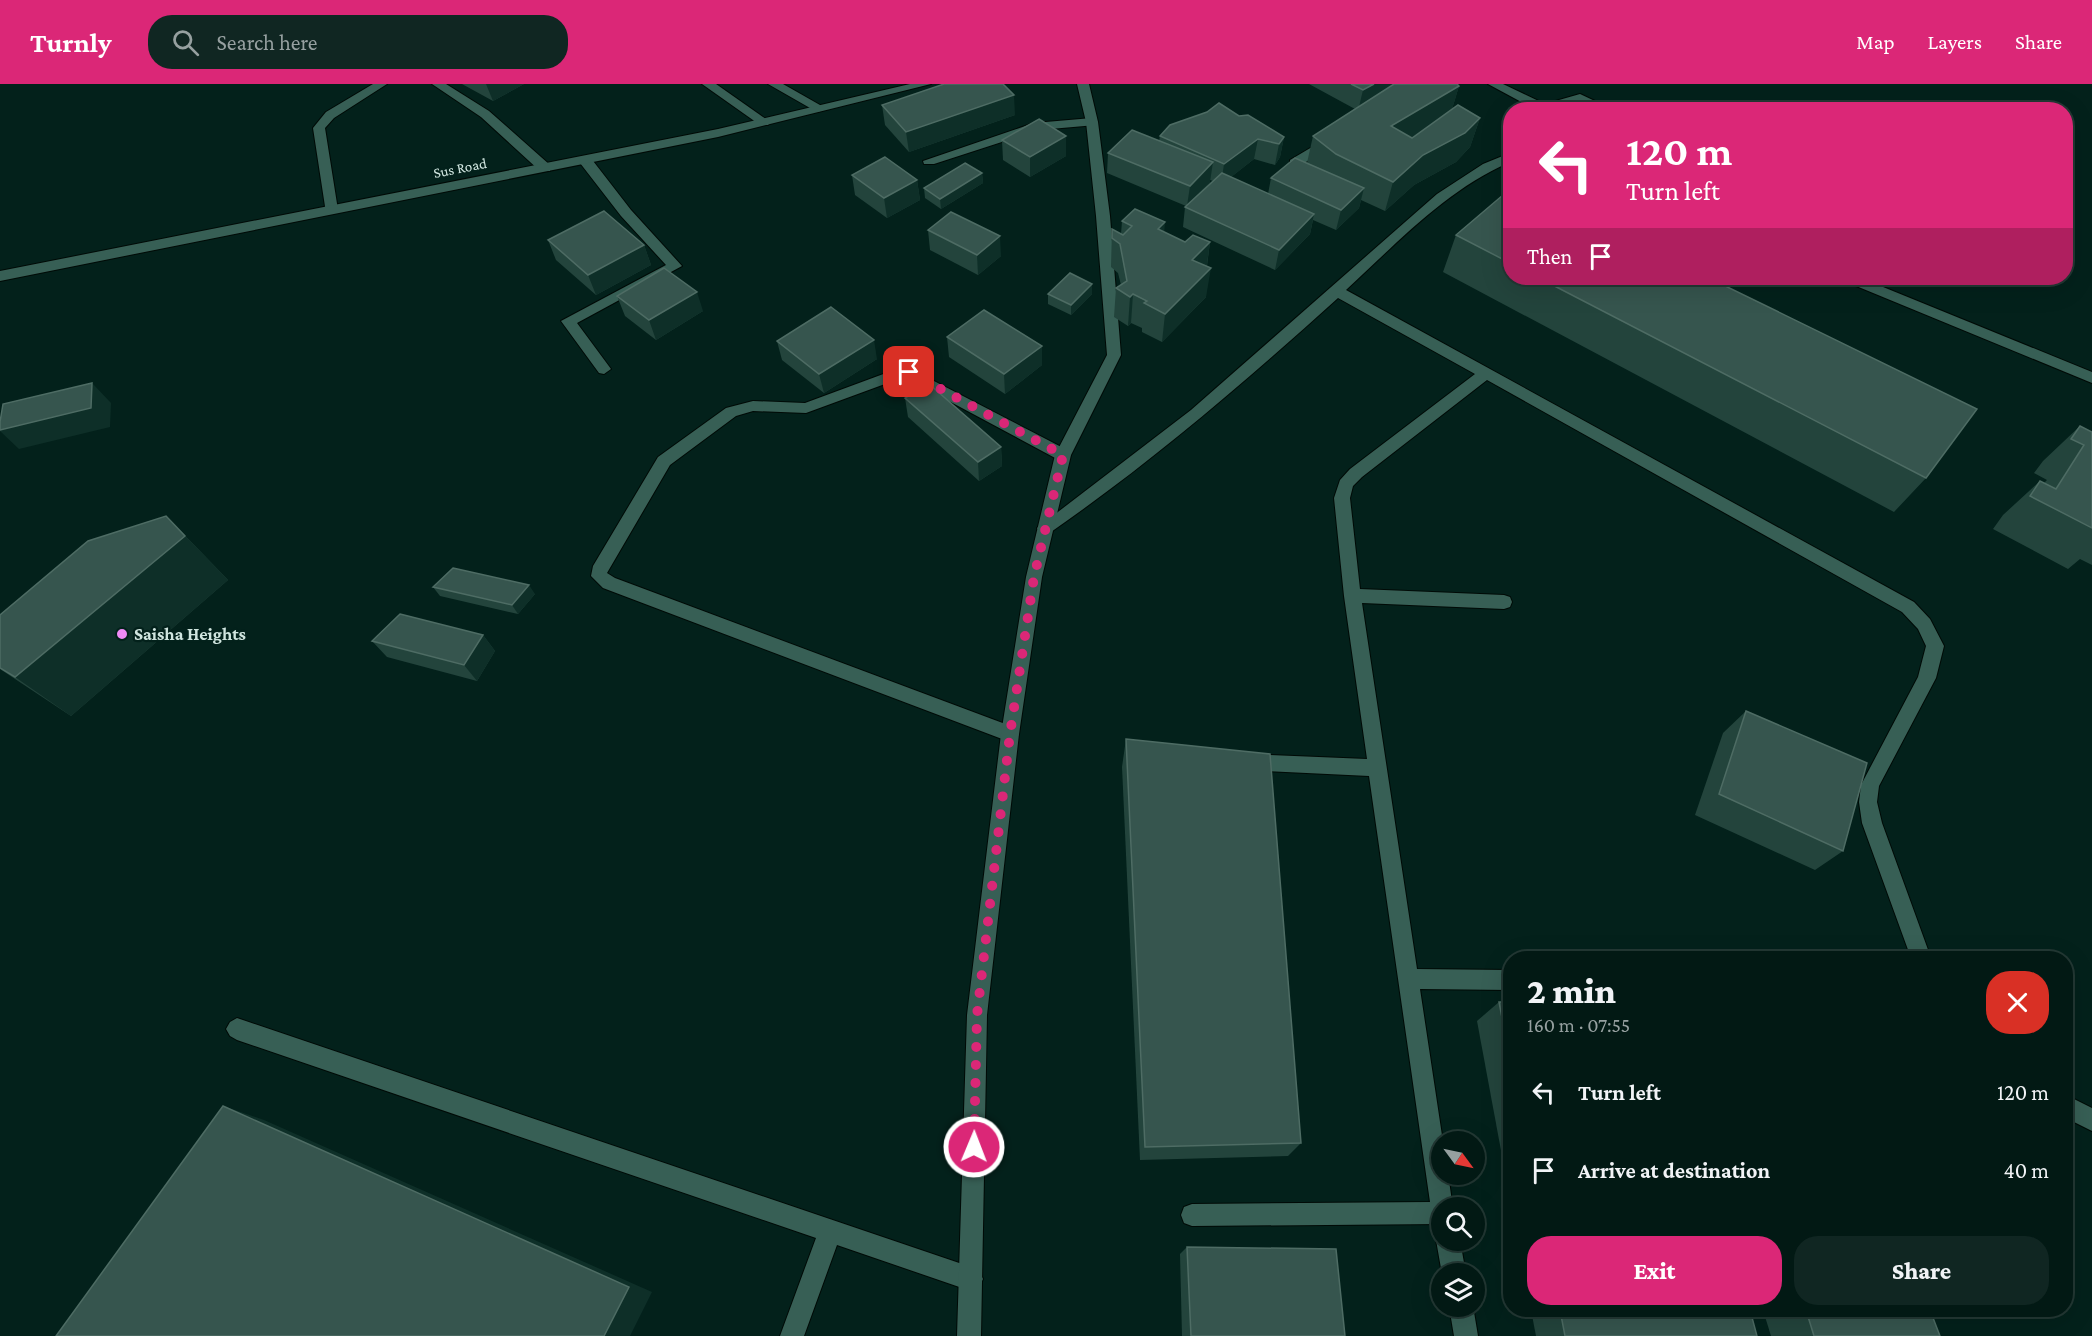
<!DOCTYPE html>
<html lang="en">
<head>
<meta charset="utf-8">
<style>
  :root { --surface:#021914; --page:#102622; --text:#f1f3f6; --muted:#96a0a0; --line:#233834; --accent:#db2777 }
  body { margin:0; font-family:"Crimson Pro",serif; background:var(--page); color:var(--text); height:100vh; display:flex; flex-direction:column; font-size:22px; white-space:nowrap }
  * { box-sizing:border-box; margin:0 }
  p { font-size:20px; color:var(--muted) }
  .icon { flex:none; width:33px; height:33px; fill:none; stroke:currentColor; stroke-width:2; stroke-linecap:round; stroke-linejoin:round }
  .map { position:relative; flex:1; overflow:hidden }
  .side { position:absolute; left:1503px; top:867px; width:570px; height:366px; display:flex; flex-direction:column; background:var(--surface); border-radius:24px; box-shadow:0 6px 24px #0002,0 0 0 2px var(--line) }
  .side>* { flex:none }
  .banner { position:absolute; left:1503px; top:18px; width:570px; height:183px; border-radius:24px; box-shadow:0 6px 24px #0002,0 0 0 2px var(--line); background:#db2777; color:#fff; overflow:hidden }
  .needle { width:39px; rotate:123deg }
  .tools { position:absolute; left:1431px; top:1047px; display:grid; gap:12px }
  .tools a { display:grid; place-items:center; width:54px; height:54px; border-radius:50%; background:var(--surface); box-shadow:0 6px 24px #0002,0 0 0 2px var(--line); font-size:30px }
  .pin { position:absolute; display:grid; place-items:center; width:51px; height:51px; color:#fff; margin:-26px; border-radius:12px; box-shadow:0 3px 9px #0006 }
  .me { position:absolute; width:66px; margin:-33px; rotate:1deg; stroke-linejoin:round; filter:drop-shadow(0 0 4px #0008) }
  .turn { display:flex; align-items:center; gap:21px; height:126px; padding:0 24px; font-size:27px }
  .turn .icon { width:78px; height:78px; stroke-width:2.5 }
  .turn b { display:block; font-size:42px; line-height:51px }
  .then { display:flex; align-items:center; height:57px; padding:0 24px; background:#0003; gap:12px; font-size:22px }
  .round { display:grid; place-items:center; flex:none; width:63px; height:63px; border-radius:24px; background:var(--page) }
  .head { display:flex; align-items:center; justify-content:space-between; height:102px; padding:0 24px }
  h1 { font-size:36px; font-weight:800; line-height:45px }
  .cta { display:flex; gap:12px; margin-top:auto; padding:12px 24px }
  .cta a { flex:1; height:69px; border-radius:24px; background:var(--accent); color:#fff; font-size:24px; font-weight:800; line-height:69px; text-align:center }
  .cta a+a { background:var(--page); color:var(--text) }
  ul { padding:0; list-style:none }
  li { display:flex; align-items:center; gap:18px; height:78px; padding:0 24px }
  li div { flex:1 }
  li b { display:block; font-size:22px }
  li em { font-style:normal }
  header { display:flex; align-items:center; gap:36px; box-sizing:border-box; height:84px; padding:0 30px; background:var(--accent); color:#fff }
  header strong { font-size:28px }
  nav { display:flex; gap:33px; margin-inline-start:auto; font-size:21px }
  .search { width:420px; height:54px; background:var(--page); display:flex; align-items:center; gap:15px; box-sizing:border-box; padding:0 21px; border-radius:24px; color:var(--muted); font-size:22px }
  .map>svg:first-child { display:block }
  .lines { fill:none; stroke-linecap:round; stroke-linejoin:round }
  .lane-casing { stroke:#000a06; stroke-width:2 }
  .street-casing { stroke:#000a06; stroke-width:2 }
  .secondary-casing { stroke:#000a06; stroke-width:2 }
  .lane { fill:#375f55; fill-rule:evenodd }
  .street { fill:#375f55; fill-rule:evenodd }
  .secondary { fill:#375f55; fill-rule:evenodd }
  .wall { fill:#23443c; fill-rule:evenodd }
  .shaded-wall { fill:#0e2f28 }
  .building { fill:#36554e; stroke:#4e6c64; stroke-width:1.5 }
  .route { stroke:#db2777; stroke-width:10; stroke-dasharray:0 18 }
  .poi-dot { fill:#f08bf6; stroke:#03211b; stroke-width:2 }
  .labels { text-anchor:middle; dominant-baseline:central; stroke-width:4.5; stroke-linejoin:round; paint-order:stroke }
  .far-street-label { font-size:15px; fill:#d0e5df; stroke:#03211b }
  .poi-label { font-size:18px; font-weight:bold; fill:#d0e5df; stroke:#03211b; text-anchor:start }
</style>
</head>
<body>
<header>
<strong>Turnly</strong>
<div class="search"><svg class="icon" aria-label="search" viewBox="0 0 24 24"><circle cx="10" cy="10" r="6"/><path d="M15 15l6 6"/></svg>Search here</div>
<nav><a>Map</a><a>Layers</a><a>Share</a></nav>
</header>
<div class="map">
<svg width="2092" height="1252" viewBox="0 0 2092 1252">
  <rect width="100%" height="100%" fill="#03211b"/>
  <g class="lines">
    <defs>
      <g id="lane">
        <path d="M373,0H387L334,34L325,44L338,126L331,130L326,129L313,44L326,28Z"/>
        <path d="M432,0H446L489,27L550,81V87H540L481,33Z"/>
        <path d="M768,0H783L827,25L817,28Z"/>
        <path d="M1488,0H1503L1545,20L1580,10L1614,26H1596L1579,18L1560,26H1536Z"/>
        <path d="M1092,34L1098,38L1096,41L1039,46L934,80H924L923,77L1034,39Z"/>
        <path d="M1329,53L1335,57L1333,60L1300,82H1290V76Z"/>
        <path d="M585,72L590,73L631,126L682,182L577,239L611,285L604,290L599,289L561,237L666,181L621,132L580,79V73Z"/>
        <path d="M905,282L1069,367L1071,371L1063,377L1057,375L904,293L806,329L753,327L736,332L670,381L607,489L615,494L1016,644L1019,650L1016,656L1010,658L603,504L591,492L593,482L658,373L726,324L753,317L805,319Z"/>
        <path d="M237,934L971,1183L979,1187L983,1195L979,1203L971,1207L837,1161L804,1252H780L816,1154L237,956L230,952L226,945L230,938Z"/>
      </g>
      <g id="street">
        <path d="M702,0H716L770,38L768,41H760Z"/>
        <path d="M1510,69V78C1446,106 1397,159 1346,206L1914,518L1930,535L1944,562L1936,594L1879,702L1877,718L1882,739L1931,874H1911L1862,739L1859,718L1861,701L1918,593L1926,562L1918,545L1902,528L1487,296L1362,393L1353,402L1350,414L1360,505L1504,511L1510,513L1512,518L1510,523L1504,525L1362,519L1417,885L1510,886V906L1420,905L1443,1058L1442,1090H1448L1453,1124H1442V1140L1192,1142L1184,1139L1181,1131L1184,1123L1192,1120L1430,1118L1369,692L1247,686L1240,684L1238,678L1240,672L1247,670L1367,675L1344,512L1334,414L1340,396L1350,385L1475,290L1338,214C1246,297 1153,377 1051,448H1039L1037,444L1191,326L1437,110L1483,80Z"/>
        <path d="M1842,194H1861L2092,288V299L1844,197Z"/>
        <path d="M2066,1011L2092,1024V1047L2066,1034Z"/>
        <path d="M1442,1147V1156H1460L1466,1190H1442L1436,1156Z"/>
        <path d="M1449,1222H1473L1478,1252H1454Z"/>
      </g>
      <g id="secondary">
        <path d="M910,0H931L718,53L0,197V187L718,45Z"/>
        <path d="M1077,0H1089L1098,38L1110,132L1121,271L1071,371L1042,493L1019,650L987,931L981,1252H957L967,931L1001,650L1026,493L1055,371L1107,271L1096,132L1086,38Z"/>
      </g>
    </defs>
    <!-- lane casing -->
    <use href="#lane" class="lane-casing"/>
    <!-- street casing -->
    <use href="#street" class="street-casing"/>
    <!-- secondary casing -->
    <use href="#secondary" class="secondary-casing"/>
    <!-- lane -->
    <use href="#lane" class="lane"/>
    <!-- street -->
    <use href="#street" class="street"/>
    <!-- secondary -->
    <use href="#secondary" class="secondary"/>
  </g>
  <!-- wall -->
  <g class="wall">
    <path d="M462,0H524L493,17Z"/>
    <path d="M1309,0H1457L1459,2L1452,25L1480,34L1470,63L1456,78L1414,101L1385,127L1361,116L1359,124L1336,146L1313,136L1310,150L1275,186L1183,143L1185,123L1186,122L1107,89L1108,69L1159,57L1160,52L1239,32L1284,53L1280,73L1275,81L1254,75L1231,93L1268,110L1271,94L1307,79L1313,52L1355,25ZM1210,96L1213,97L1198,111L1210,98Z"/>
    <path d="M882,21L1015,31L909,68L885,41Z"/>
    <path d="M1002,56L1066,72L1030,93L1003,76Z"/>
    <path d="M982,89L983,99L941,125L925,114L924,104Z"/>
    <path d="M852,91L917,96L920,116L887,134L855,111Z"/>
    <path d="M1510,105V194H1709L1926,394L1894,428L1443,188L1456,151Z"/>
    <path d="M1122,137L1164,148L1185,158H1210L1207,182L1206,213L1162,258L1142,248V244L1131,239L1128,242L1114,233L1116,204L1121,201L1118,189L1111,183L1112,145L1121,150Z"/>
    <path d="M928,146L1001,172L978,191L930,166Z"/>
    <path d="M548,156L644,161L651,181L596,211L556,176Z"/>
    <path d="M1092,200V210L1071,231L1048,220V210Z"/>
    <path d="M617,212L703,227L656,256L625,232Z"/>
    <path d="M947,253L1042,262V281L1005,310L949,273Z"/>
    <path d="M777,257L877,275L824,309L782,276Z"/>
    <path d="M905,314L1001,363L1002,382L979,397L908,333Z"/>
    <path d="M2080,342L2092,348V481L2080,475L2068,485L1993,445L2003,431L2040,397L2044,399L2047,396L2034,389L2043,377Z"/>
    <path d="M166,432L228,496L71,632L0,585V531Z"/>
    <path d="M433,503L535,510L518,530L440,512Z"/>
    <path d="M483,551L495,567L477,597L387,573L372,557Z"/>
    <path d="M1746,627L1843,767L1815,786L1695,731L1723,649Z"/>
    <path d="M1126,655L1301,1059L1288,1072L1140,1076L1122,683Z"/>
    <path d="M1499,918H1510V1115L1477,937Z"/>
    <path d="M1187,1163L1345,1252H1182L1180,1170Z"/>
    <path d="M1531,1226H1750L1757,1252H1536Z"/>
    <path d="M1763,1226H1930L1940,1252H1771Z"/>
  </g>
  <!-- shaded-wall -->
  <g class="shaded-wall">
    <path d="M486,0H524L493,17Z"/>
    <path d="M1374,0H1395L1358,27L1363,6Z"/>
    <path d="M1459,2L1450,32L1383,71L1391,42Z"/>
    <path d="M1014,11L1015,31L909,68L906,48Z"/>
    <path d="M1480,34L1470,63L1456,78L1414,101L1385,127L1393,98L1423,71Z"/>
    <path d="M1066,52V72L1030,93V73Z"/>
    <path d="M1284,53L1280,73L1275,81L1279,60Z"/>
    <path d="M1258,55L1254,75L1221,101L1224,80Z"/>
    <path d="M1213,78L1210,98L1187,122L1190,102Z"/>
    <path d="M982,89L983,99L941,125L940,115Z"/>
    <path d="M917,96L920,116L887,134L884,114Z"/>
    <path d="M1364,104L1359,124L1336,146L1341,126Z"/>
    <path d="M1314,130L1310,150L1275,186L1279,166Z"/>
    <path d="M1165,138L1163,167L1158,145Z"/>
    <path d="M1000,152L1001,172L978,191L977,171Z"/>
    <path d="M1210,158L1206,187L1192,176Z"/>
    <path d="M644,161L651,181L596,211L588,191Z"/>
    <path d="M1211,184L1206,213L1162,258L1165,230Z"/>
    <path d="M1092,200V210L1071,231V221Z"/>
    <path d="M697,208L703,227L656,256L649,236Z"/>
    <path d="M1133,210L1131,239L1128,242L1130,213Z"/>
    <path d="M874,256L877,275L824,309L819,290Z"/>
    <path d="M1042,262V281L1005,310L1004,290Z"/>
    <path d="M92,299L111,319L110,343L19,365L0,347V346Z"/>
    <path d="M1001,363L1002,382L979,397L978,378Z"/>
    <path d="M166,432L228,496L71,632L15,593Z"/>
    <path d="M529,501L535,510L518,530L512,521Z"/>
    <path d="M483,551L495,567L477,597L464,581Z"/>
    <path d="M223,1022L264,1036L652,1208L630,1252H604Z"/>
  </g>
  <!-- building -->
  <g class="building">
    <path d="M944,0H1003L1014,11L906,48L882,21Z"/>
    <path d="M1351,0H1374L1363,6Z"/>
    <path d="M1394,0H1457L1459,2L1391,42L1412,54L1458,21L1480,34L1465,49L1423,71L1393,98L1336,70L1313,52Z"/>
    <path d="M1219,19L1239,32L1248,31L1284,53L1279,60L1258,55L1224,80L1160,52L1170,41L1207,28Z"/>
    <path d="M1039,35L1066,52L1030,73L1002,56Z"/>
    <path d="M1132,46L1213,78L1190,102L1108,69Z"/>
    <path d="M885,73L917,96L884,114L852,91Z"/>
    <path d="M1295,74L1364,104L1341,126L1271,94Z"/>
    <path d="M965,79L982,89L940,115L924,104Z"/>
    <path d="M1222,89L1314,130L1279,166L1185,123Z"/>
    <path d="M1510,105V179L1456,151Z"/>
    <path d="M1135,125L1165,138L1158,145L1185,158L1193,151L1210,158L1192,176L1211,184L1165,230L1144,219L1147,217L1133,210L1130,213L1116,204L1127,197L1120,160L1112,154V145L1123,151L1132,142L1122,137Z"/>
    <path d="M604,127L644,161L588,191L548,156Z"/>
    <path d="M951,128L1000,152L977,171L928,146Z"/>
    <path d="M664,184L697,208L649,236L617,212Z"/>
    <path d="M1070,189L1092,200L1071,221L1048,210Z"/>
    <path d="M1539,194H1709L1977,325L1926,394Z"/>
    <path d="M831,223L874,256L819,290L777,257Z"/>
    <path d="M984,226L1042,262L1004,290L947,253Z"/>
    <path d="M92,299L91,324L0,346V338L3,320Z"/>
    <path d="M929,300L1001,363L978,378L905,314Z"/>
    <path d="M2080,342L2092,348V444L2030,412L2040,397L2056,405L2084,361L2071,355Z"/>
    <path d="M166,432L185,452L15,593L0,584V531L88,457Z"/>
    <path d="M453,484L529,501L512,521L433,503Z"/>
    <path d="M400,530L483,551L464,581L372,557Z"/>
    <path d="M1746,627L1867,679L1843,767L1719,710Z"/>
    <path d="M1126,655L1270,670L1301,1059L1145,1063Z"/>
    <path d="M1499,918H1510V976Z"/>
    <path d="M223,1022L629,1203L604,1252H56Z"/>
    <path d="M1187,1163L1336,1165L1345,1252H1191Z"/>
    <path d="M1560,1226H1750L1757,1252H1565Z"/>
    <path d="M1806,1226H1930L1940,1252H1814Z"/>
  </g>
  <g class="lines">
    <!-- route -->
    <path class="route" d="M909,288L1063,371L1034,493L1010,650L977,931L974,1063"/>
  </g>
  <!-- markers -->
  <circle class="poi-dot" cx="122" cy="550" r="6"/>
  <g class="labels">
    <!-- far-street labels -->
    <g class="far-street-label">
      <text transform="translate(460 84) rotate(-11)">Sus Road</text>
    </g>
    <!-- poi labels -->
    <g class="poi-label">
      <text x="134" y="550">Saisha Heights</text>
    </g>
  </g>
</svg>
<div class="tools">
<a><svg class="needle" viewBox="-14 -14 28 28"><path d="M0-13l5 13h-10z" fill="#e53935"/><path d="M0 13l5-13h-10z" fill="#96a0a0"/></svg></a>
<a><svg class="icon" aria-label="search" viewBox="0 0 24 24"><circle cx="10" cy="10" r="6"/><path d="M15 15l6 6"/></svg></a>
<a><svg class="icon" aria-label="layers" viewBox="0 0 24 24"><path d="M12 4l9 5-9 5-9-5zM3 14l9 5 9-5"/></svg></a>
</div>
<div class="pin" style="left:909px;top:288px;background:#d93025"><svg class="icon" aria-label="arrive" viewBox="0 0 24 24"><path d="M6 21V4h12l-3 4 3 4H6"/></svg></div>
<svg class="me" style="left:974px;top:1063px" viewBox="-20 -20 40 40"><circle r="17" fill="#db2777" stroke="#fff" stroke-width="3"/><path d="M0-11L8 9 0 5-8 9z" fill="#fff"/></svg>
<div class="banner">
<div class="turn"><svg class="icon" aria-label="left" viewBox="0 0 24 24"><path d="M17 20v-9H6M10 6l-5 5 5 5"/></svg><div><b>120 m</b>Turn left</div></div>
<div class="then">Then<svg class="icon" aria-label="arrive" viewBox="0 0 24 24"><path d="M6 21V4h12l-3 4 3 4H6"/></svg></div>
</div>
<section class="side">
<div class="head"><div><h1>2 min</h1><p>160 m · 07:55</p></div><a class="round" style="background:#d93025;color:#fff"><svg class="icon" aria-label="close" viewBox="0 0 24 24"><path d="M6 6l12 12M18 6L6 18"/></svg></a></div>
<ul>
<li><svg class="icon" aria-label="left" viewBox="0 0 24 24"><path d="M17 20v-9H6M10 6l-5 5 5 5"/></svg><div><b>Turn left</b></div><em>120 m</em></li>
<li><svg class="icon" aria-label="arrive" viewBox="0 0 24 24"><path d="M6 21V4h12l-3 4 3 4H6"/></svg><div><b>Arrive at destination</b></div><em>40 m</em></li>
</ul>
<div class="cta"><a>Exit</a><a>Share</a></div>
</section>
</div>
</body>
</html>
